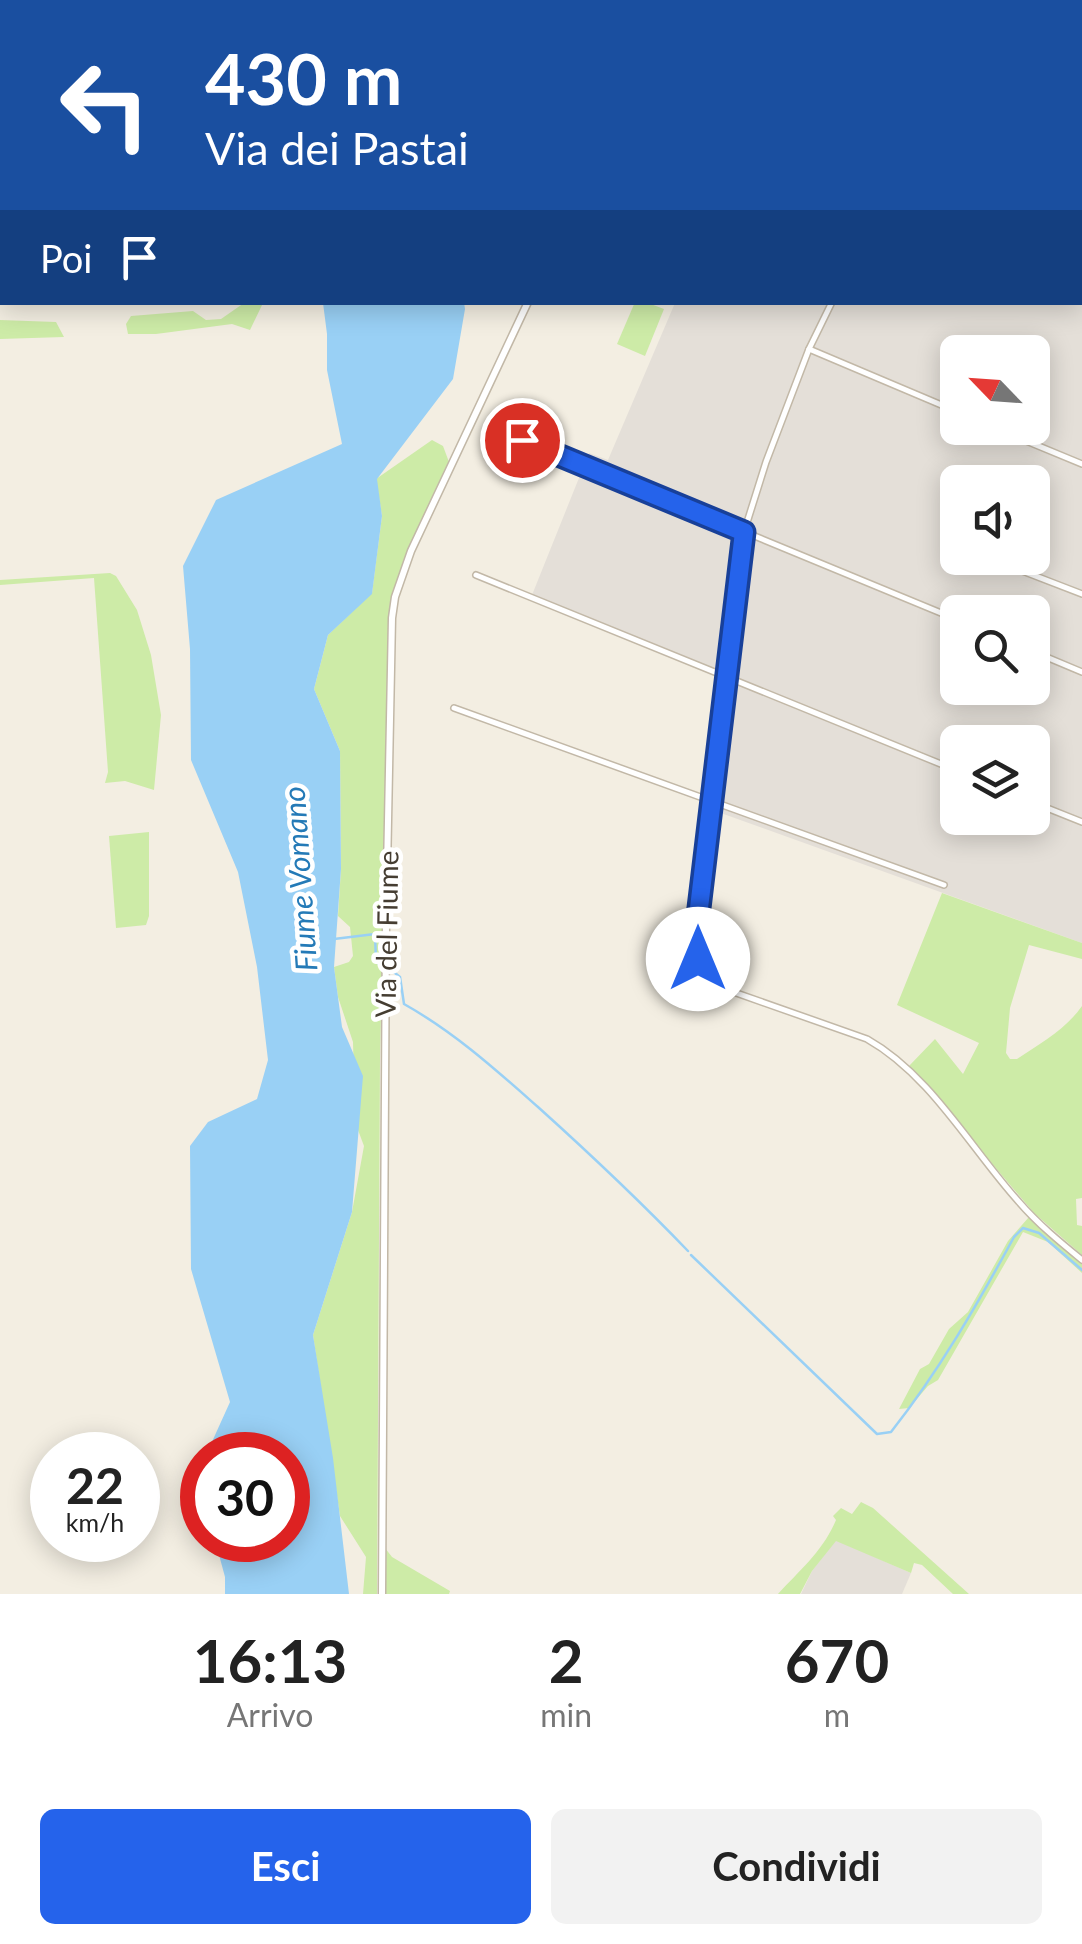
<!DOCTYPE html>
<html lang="it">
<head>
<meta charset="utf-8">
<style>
  :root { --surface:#fff; --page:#f2f2f2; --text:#222; --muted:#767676; --accent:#2563eb }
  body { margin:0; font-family:Lato,sans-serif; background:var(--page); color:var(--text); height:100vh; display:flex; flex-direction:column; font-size:38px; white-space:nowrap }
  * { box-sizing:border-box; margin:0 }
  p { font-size:32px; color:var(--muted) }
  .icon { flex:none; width:55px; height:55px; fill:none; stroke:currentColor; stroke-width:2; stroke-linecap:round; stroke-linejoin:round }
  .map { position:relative; height:1594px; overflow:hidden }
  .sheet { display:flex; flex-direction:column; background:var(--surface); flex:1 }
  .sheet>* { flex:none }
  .banner { position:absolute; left:0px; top:0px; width:1082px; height:305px; box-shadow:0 5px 25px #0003; background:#1a4fa0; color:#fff; overflow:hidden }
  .needle { width:65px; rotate:295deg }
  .fabs { position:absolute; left:940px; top:335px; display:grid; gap:20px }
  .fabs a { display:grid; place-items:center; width:110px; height:110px; border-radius:15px; background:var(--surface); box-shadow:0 5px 25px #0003; font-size:50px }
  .speed { position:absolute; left:30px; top:1432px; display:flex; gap:20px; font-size:50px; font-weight:700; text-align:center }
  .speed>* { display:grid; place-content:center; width:130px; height:130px; border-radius:50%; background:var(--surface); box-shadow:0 5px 25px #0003; line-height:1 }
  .speed small { font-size:25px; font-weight:400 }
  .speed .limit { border:15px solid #d22; background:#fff; color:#111 }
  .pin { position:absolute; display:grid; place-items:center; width:85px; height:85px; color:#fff; margin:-42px; border:5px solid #fff; border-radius:50%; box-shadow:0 2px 10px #0007 }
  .me { position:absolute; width:110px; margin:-55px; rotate:0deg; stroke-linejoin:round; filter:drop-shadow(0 0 8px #0008) }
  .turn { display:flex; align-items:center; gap:35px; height:210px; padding:0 40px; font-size:45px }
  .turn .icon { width:130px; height:130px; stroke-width:2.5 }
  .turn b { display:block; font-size:70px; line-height:85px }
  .then { display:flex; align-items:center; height:95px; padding:0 40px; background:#0003; gap:20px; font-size:38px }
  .eta { display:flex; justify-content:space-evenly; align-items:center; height:170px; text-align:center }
  .eta b { font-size:60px; font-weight:700; line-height:70px }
  .action { display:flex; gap:20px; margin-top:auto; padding:20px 40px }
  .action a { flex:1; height:115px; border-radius:15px; background:var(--accent); color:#fff; font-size:40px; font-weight:700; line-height:115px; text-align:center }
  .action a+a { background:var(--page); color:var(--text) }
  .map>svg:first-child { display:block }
  .industrial { fill:#e4dfd8; fill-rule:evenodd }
  .green { fill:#cdeba7 }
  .water { fill:#99d0f5 }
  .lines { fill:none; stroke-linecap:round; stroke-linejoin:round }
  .stream { stroke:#99d0f5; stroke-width:2.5 }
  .minor-casing { stroke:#c2b8a7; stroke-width:8 }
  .tertiary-casing { stroke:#c2b8a7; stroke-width:9 }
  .minor { stroke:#fff; stroke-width:5 }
  .tertiary { stroke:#fff; stroke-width:6 }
  .route-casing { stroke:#184099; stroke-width:25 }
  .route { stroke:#2563eb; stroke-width:18 }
  .labels { text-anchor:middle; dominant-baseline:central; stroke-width:9; stroke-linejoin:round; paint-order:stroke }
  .street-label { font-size:28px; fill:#453d32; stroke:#fff }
  .water-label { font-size:30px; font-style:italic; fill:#247ab7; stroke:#fff }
</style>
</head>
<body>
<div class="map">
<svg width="1082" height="1594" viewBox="0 0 1082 1594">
  <rect width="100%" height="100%" fill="#f3eee2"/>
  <!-- industrial -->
  <g class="industrial">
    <path d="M1080,115L1082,150V943L718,812L728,676L532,595L589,453L608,460L675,303L1080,302ZM958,352H1032V428H958ZM958,482H1032V558H958ZM958,612H1032V688H958ZM958,742H1032V818H958Z"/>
    <path d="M836,1540L911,1573L902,1594H801L812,1571Z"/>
  </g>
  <!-- green -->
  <g class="green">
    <path d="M635,302L648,303L664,309L645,356L617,344Z"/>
    <path d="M244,303H263L250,330L232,324L156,334H128L126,324L131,316L193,311L206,320L221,319Z"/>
    <path d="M0,320L56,322L64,337L0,339Z"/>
    <path d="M432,440L443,446L449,462L403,562L389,621L380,1059L377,1594H363L366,1557L340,1516L313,1335L352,1212L364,1146L355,1122L353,1042L338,997L334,967L349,962L353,956L350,927L338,916L341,869L340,751L314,689L328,635L372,593L382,516L376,479Z"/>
    <path d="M110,573L116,576L137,610L151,655L161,715L154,790L125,781L105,783L108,772L94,578L0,585V580Z"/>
    <path d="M149,832V916L146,925L116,928L109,836Z"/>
    <path d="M942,893L1082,943V959L1029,945L1010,1008L1006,1053L1010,1059H1017C1041,1043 1066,1029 1082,1006V1198L1076,1199L1077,1225L1082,1226V1255L1034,1213L909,1066L935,1039L963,1074L979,1043L897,1005Z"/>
    <path d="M1029,1217L1082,1261V1273L1048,1242L1023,1232L938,1380L928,1386L909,1408L899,1409L920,1369L929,1364L949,1329L968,1312L1008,1241Z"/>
    <path d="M861,1502L873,1508L969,1594H953L922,1565L914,1563L911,1573L836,1541L812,1571L800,1594H778C800,1570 823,1551 836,1520L833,1516L841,1508L852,1514Z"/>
    <path d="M385,1548L392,1557L450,1591L449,1594H384Z"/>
  </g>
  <!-- water -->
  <path class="water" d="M323,303L464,302L465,309L453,379L377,479L382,516L372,594L328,635L314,689L340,751L341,869L334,967L342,1027L363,1076L352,1212L313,1335L333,1458L349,1594H225V1577L215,1540H288V1455H206L230,1402L191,1269L190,1146L208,1122L257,1099L268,1060L257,967L238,872L191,760L190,649L183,566L216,500L342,444L327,370V334Z"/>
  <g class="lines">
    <!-- stream -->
    <g class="stream">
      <path d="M23,2L24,0"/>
      <path d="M0,34L2,28"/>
      <path d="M334,939L375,934L376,961L380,965"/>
      <path d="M390,969L400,977L404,1004C454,1032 495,1069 538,1107C589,1153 640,1201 688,1251"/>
      <path d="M691,1255L877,1434L891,1432C939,1371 977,1305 1014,1237L1023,1228L1039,1233L1082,1270"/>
    </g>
    <defs>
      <g id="minor">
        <path d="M991,0L993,2"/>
        <path d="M893,2L894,0"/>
        <path d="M832,302L809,349L766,462L744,532L696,933C699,960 704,972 725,989L867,1039C931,1075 971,1149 1019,1202C1038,1224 1060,1242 1082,1260"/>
        <path d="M809,349L958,412"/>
        <path d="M995,428L1082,464"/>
        <path d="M522,440L958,620"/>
        <path d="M989,558L1082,594"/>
        <path d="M476,575L958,771"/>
        <path d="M1032,651L1082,672"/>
        <path d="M454,708L944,885"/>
        <path d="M1032,802L1082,822"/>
      </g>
      <g id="tertiary">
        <path d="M1074,0V2"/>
        <path d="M669,2L670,0"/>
        <path d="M1080,58L1082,77"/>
        <path d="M382,1594L386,922L392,618L395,597L411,551L528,302"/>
      </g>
    </defs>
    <!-- minor casing -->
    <use href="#minor" class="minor-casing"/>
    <!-- tertiary casing -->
    <use href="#tertiary" class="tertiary-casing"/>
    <!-- minor -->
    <use href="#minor" class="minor"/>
    <!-- tertiary -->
    <use href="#tertiary" class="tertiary"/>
  </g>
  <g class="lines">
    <defs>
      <path id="route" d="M522,440L744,532L696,933L698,959"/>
    </defs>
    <!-- route casing -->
    <use href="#route" class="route-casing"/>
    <!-- route -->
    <use href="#route" class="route"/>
  </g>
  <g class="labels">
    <!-- street labels -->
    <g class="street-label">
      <text transform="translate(386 934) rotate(-89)">Via del Fiume</text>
    </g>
    <!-- water labels -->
    <g class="water-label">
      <text transform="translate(299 879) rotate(-94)">Fiume Vomano</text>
    </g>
  </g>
</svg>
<div class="fabs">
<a><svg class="needle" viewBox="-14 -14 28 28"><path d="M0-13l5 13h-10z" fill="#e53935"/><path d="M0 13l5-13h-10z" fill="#767676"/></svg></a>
<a><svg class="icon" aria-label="sound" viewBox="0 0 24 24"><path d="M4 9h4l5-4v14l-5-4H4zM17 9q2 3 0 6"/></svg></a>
<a><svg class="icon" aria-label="search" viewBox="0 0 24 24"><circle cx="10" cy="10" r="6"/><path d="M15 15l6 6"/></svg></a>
<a><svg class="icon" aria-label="layers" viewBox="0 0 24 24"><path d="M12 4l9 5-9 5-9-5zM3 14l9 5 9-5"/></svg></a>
</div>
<div class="speed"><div>22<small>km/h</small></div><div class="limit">30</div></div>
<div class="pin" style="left:522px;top:440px;background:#d93025"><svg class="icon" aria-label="arrive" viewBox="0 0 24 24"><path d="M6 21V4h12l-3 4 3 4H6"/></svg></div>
<svg class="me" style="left:698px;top:959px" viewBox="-20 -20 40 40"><circle r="19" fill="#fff"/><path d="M0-13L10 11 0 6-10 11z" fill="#2563eb"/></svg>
<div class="banner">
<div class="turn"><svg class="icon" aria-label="left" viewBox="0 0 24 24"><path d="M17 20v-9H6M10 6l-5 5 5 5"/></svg><div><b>430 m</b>Via dei Pastai</div></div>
<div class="then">Poi<svg class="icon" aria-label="arrive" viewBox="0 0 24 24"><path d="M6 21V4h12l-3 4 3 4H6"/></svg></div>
</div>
</div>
<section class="sheet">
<div class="eta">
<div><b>16:13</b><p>Arrivo</p></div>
<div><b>2</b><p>min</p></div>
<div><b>670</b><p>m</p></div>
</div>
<div class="action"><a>Esci</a><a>Condividi</a></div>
</section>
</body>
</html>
